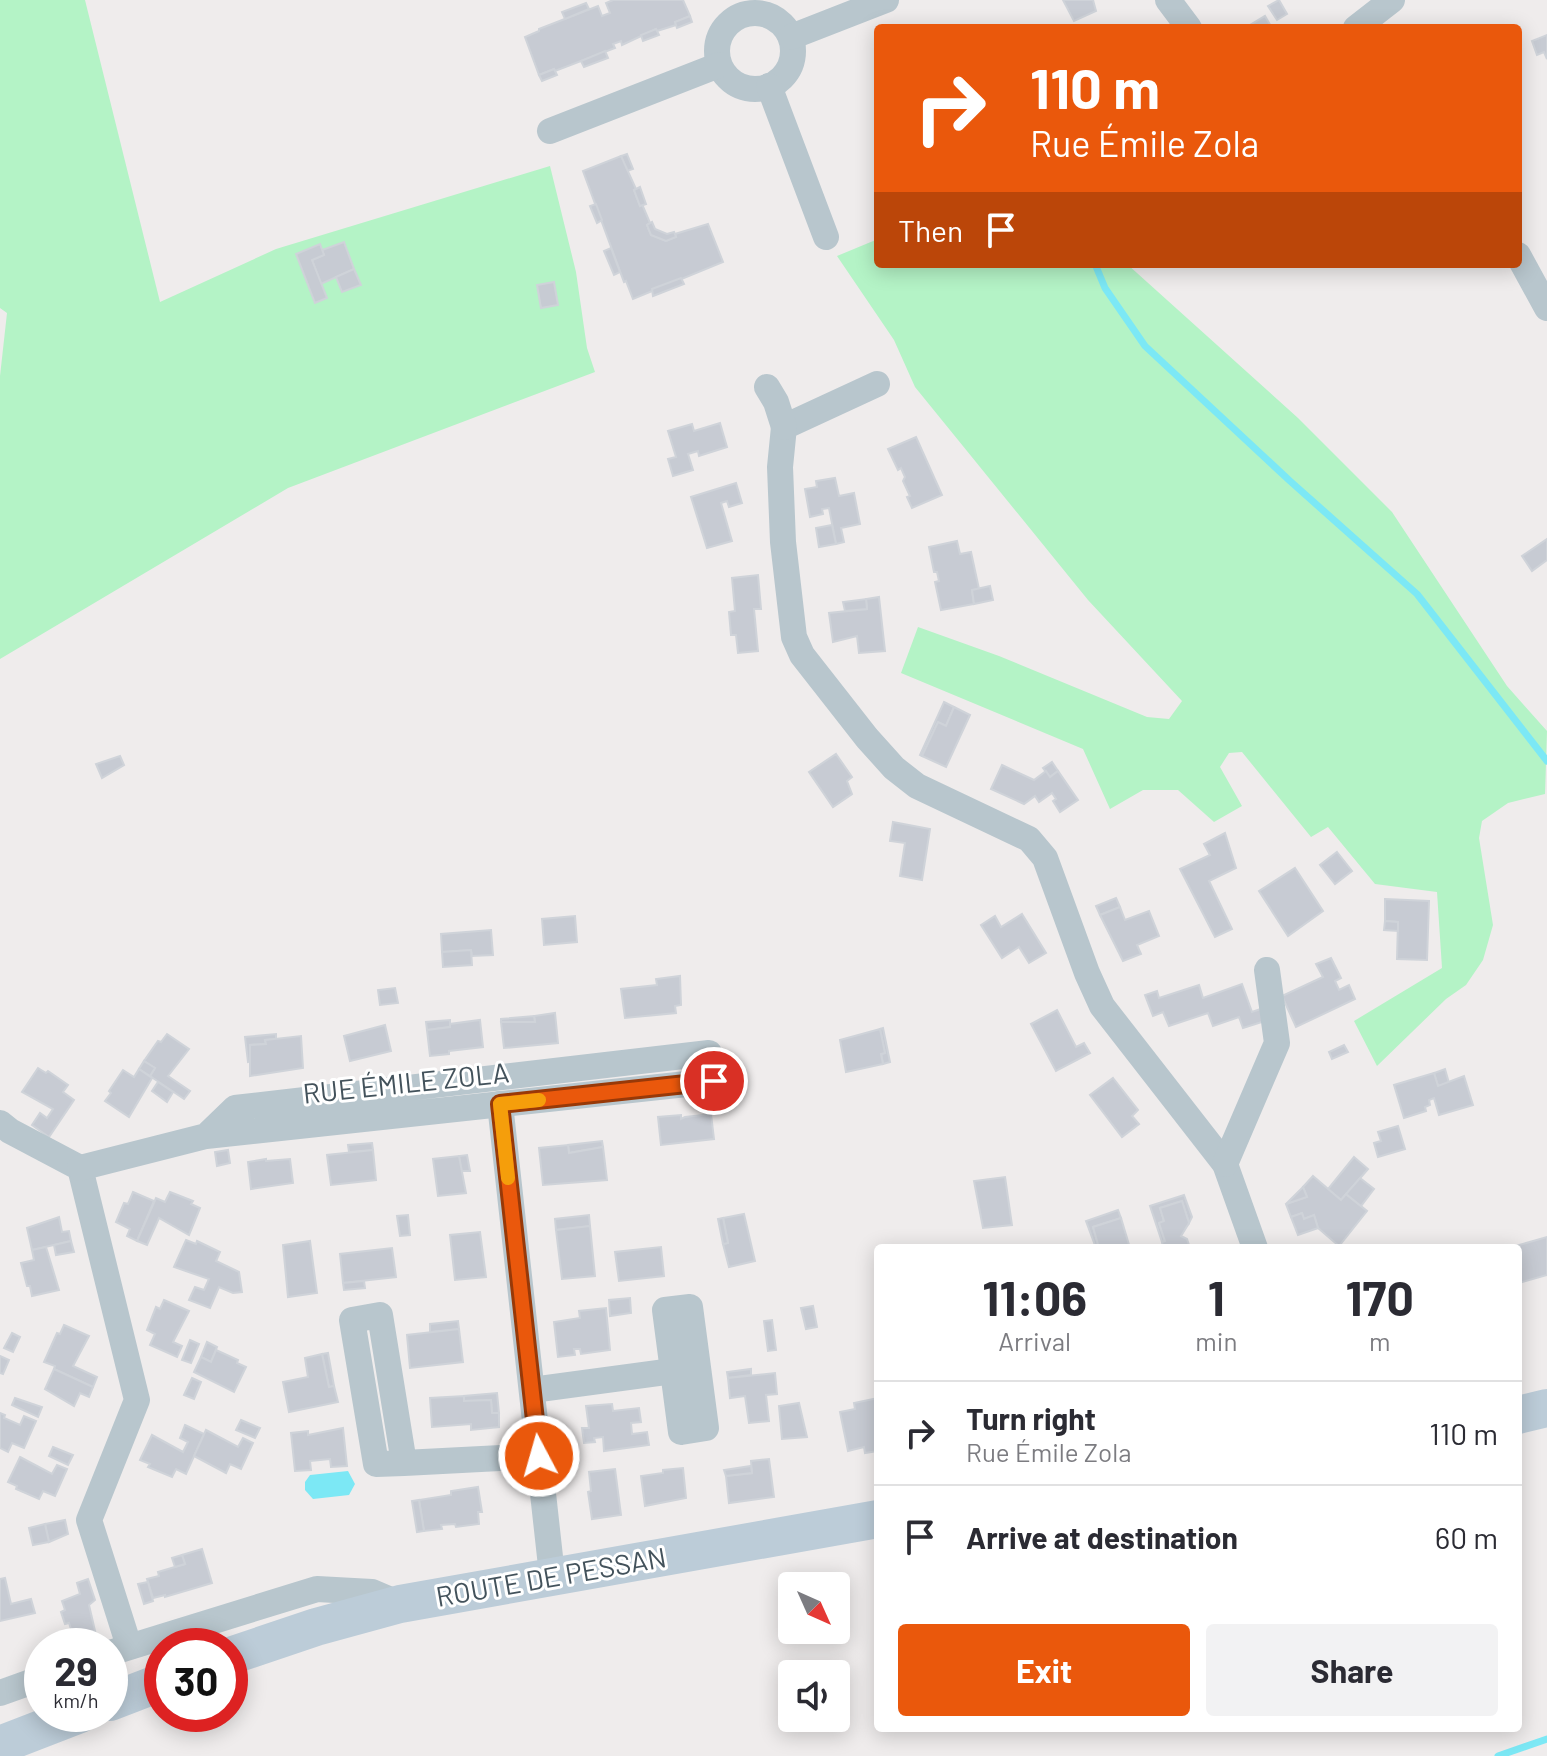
<!DOCTYPE html>
<html lang="en">
<head>
<meta charset="utf-8">
<style>
  :root { --surface:#fff; --page:#f2f2f3; --text:#2b2b33; --muted:#7c7c81; --line:#e1e1e2; --accent:#ea580c }
  body { margin:0; font-family:Barlow,sans-serif; background:var(--page); color:var(--text); height:100vh; display:flex; flex-direction:column; font-size:30px; white-space:nowrap }
  * { box-sizing:border-box; margin:0 }
  p { font-size:26px; color:var(--muted) }
  .icon { flex:none; width:44px; height:44px; fill:none; stroke:currentColor; stroke-width:2; stroke-linecap:round; stroke-linejoin:round }
  .map { position:relative; flex:1; overflow:hidden }
  .drawer { position:absolute; left:874px; top:1244px; width:648px; height:488px; display:flex; flex-direction:column; background:var(--surface); border-radius:8px; box-shadow:0 4px 20px #0003 }
  .drawer>* { flex:none }
  .guide { position:absolute; left:874px; top:24px; width:648px; height:244px; border-radius:8px; box-shadow:0 4px 20px #0003; background:#ea580c; color:#fff; overflow:hidden }
  .needle { width:52px; rotate:135deg }
  .tools { position:absolute; left:778px; top:1572px; display:grid; gap:16px }
  .tools a { display:grid; place-items:center; width:72px; height:72px; border-radius:8px; background:var(--surface); box-shadow:0 4px 20px #0003; font-size:40px }
  .speed { position:absolute; left:24px; top:1628px; display:flex; gap:16px; font-size:40px; font-weight:700; text-align:center }
  .speed>* { display:grid; place-content:center; width:104px; height:104px; border-radius:50%; background:var(--surface); box-shadow:0 4px 20px #0003; line-height:1 }
  .speed small { font-size:20px; font-weight:400 }
  .speed .limit { border:12px solid #d22; background:#fff; color:#111 }
  .pin { position:absolute; display:grid; place-items:center; width:68px; height:68px; color:#fff; margin:-34px; border:4px solid #fff; border-radius:50%; box-shadow:0 2px 8px #0007 }
  .me { position:absolute; width:88px; margin:-44px; rotate:354deg; stroke-linejoin:round; filter:drop-shadow(0 0 6px #0008) }
  .turn { display:flex; align-items:center; gap:28px; height:168px; padding:0 24px; font-size:36px }
  .turn .icon { width:104px; height:104px; stroke-width:2.5 }
  .turn b { display:block; font-size:56px; line-height:68px }
  .then { display:flex; align-items:center; height:76px; padding:0 24px; background:#0003; gap:16px; font-size:30px }
  .eta { display:flex; justify-content:space-evenly; align-items:center; height:136px; text-align:center }
  .eta b { font-size:48px; font-weight:700; line-height:56px }
  .cta { display:flex; gap:16px; margin-top:auto; padding:16px 24px }
  .cta a { flex:1; height:92px; border-radius:8px; background:var(--accent); color:#fff; font-size:32px; font-weight:700; line-height:92px; text-align:center }
  .cta a+a { background:var(--page); color:var(--text) }
  ul { padding:0; list-style:none }
  li { display:flex; align-items:center; gap:24px; height:104px; padding:0 24px; border-top:2px solid var(--line) }
  li div { flex:1 }
  li b { display:block; font-size:30px }
  li em { font-style:normal }
  .map>svg:first-child { display:block }
  .green { fill:#b4f3c6 }
  .water { fill:#7ce8f5 }
  .lines { fill:none; stroke-linecap:round; stroke-linejoin:round }
  .stream { stroke:#7ce8f5; stroke-width:7 }
  .building { fill:#c7cbd3; stroke:#cfd3d9; stroke-width:2 }
  .minor { stroke:#b8c6cd; stroke-width:26 }
  .secondary { stroke:#bcccd8; stroke-width:38 }
  .route-casing { stroke:#983908; stroke-width:20 }
  .route { stroke:#ea580c; stroke-width:14 }
  .slow { stroke:#f59e0b; stroke-width:14 }
  .labels { text-anchor:middle; dominant-baseline:central; stroke-width:6; stroke-linejoin:round; paint-order:stroke }
  .street-label { font-size:28px; fill:#43525b; stroke:#fff }
</style>
</head>
<body>
<div class="map">
<svg width="1547" height="1756" viewBox="0 0 1547 1756">
  <rect width="100%" height="100%" fill="#efecec"/>
  <!-- green -->
  <g class="green">
    <path d="M0,0H85L160,302L276,249L550,166L576,272L587,348L595,372L288,488L0,659V376L7,313L0,308Z"/>
    <path d="M878,239V264H1127L1298,418L1392,512L1507,686L1547,731L1545,794L1508,803L1482,821L1479,838L1493,925L1483,960L1466,985L1446,999L1377,1066L1354,1021L1442,968L1437,892L1375,884L1328,827L1311,837L1242,752L1229,753L1220,767L1242,806L1214,822L1178,790H1143L1110,809L1083,749L901,673L918,627L999,656L1147,717L1169,719L1182,701L1088,600L915,387L894,340L837,256Z"/>
  </g>
  <!-- water -->
  <path class="water" d="M348,1471L355,1484L349,1495L313,1499L305,1490V1482L310,1475Z"/>
  <g class="lines">
    <!-- stream -->
    <g class="stream">
      <path d="M1095,264L1105,288L1145,346L1290,481L1417,594L1547,761"/>
      <path d="M1498,1756L1547,1739"/>
    </g>
  </g>
  <!-- building -->
  <g class="building">
    <path d="M613,0H683L690,16L675,22L676,25L657,31L656,29L622,45L621,41L613,44L615,48L555,71L554,69L539,75L525,37L539,31V29L598,6L602,16L610,13L606,3Z"/>
    <path d="M1063,0H1093L1096,11L1074,21Z"/>
    <path d="M1279,0L1287,14L1277,20L1268,6Z"/>
    <path d="M586,3L589,9L565,19L562,12Z"/>
    <path d="M690,16L692,22L677,28L675,22Z"/>
    <path d="M1265,16L1272,28H1245Z"/>
    <path d="M656,29L659,35L643,41L641,35Z"/>
    <path d="M1547,35V59L1544,52L1537,55L1532,41Z"/>
    <path d="M605,51L608,58L584,67L581,61Z"/>
    <path d="M554,69L557,75L542,81L539,75Z"/>
    <path d="M627,154L633,169L627,171L621,156Z"/>
    <path d="M621,156L636,189L634,190L640,206L642,204L650,223L647,225L651,235L666,241L676,237L675,234L708,224L723,262L633,299L626,281L624,282L583,171Z"/>
    <path d="M640,187L646,204L640,206L634,190Z"/>
    <path d="M596,204L602,220L597,223L590,206Z"/>
    <path d="M652,222L655,229L667,234L674,232L676,237L666,241L651,235L647,225Z"/>
    <path d="M344,242L354,269L321,284L312,260L324,255L322,250Z"/>
    <path d="M320,244L324,255L312,260L327,298L315,303L296,254Z"/>
    <path d="M611,248L620,272L614,275L604,251Z"/>
    <path d="M354,269L361,285L342,292L336,277Z"/>
    <path d="M681,278L684,284L653,296L652,289Z"/>
    <path d="M554,282L558,305L541,308L537,285Z"/>
    <path d="M720,423L727,447L699,456L698,451L688,454L693,470L673,476L668,459L676,457L668,431L692,424L694,431Z"/>
    <path d="M916,437L942,495L912,508L907,497L910,496L903,481L905,477L901,468L898,470L888,449Z"/>
    <path d="M835,478L839,496L854,493L860,524L841,528L844,542L836,544L829,508L822,509L823,514L810,517L805,489L817,487L816,481Z"/>
    <path d="M736,483L742,503L729,507L727,501L721,503L732,541L707,548L691,497Z"/>
    <path d="M832,525L836,544L819,547L816,528Z"/>
    <path d="M1547,539V560L1532,571L1522,556Z"/>
    <path d="M957,541L960,554L971,552L979,589L972,590L974,604L941,610L935,582L939,581L937,572H934L929,547Z"/>
    <path d="M758,575L761,609H754L758,651L738,653L736,635H731L729,612L735,611L732,578Z"/>
    <path d="M990,586L993,600L974,604L972,590Z"/>
    <path d="M879,597L885,651L859,653L857,636L833,642L829,613L867,609L866,599Z"/>
    <path d="M866,599L867,609L845,611L843,602Z"/>
    <path d="M944,702L954,707L946,726L938,722L922,756L920,755Z"/>
    <path d="M954,707L970,715L946,767L922,756L938,722L946,726Z"/>
    <path d="M836,754L852,777L847,781L852,794L833,807L809,772Z"/>
    <path d="M120,756L124,765L102,778L96,764Z"/>
    <path d="M1052,762L1058,771L1050,777L1043,768Z"/>
    <path d="M1002,765L1034,780L1046,771L1050,777L1058,771L1078,800L1060,812L1053,801L1056,799L1052,793L1039,802L1035,796L1024,804L991,789Z"/>
    <path d="M893,822L930,829L922,880L900,876L905,843L890,841Z"/>
    <path d="M1225,833L1236,868L1209,881L1232,929L1215,937L1180,869L1210,855L1204,844Z"/>
    <path d="M1337,852L1352,871L1335,884L1320,865Z"/>
    <path d="M1295,868L1323,911L1288,936L1259,891Z"/>
    <path d="M1116,898L1120,907L1100,915L1096,906Z"/>
    <path d="M1385,899L1429,901L1427,960L1397,959L1398,922L1385,921Z"/>
    <path d="M1120,907L1125,920L1149,911L1159,936L1137,945L1141,954L1123,961L1100,915Z"/>
    <path d="M1022,914L1046,953L1029,963L1019,947L1002,958L981,925L995,916L1001,927Z"/>
    <path d="M575,916L577,942L544,945L542,919Z"/>
    <path d="M1385,921L1398,922V931L1384,930Z"/>
    <path d="M491,930L493,955L472,956L471,950L442,952L441,934Z"/>
    <path d="M471,950L472,965L443,967L442,952Z"/>
    <path d="M1331,958L1341,978L1335,981L1339,990L1349,985L1355,999L1296,1027L1282,996L1323,977L1316,964Z"/>
    <path d="M680,976L681,1005L675,1006L676,1013L625,1018L621,989L657,985L656,979Z"/>
    <path d="M1242,984L1252,1012L1266,1007L1262,1022L1243,1028L1239,1017L1213,1026L1208,1013L1169,1026L1163,1012L1153,1016L1145,995L1157,991L1159,998L1199,985L1203,998Z"/>
    <path d="M395,988L398,1003L380,1005L378,990Z"/>
    <path d="M1057,1010L1076,1047L1084,1043L1090,1053L1056,1071L1031,1024Z"/>
    <path d="M555,1013L558,1043L504,1048L501,1022H535L534,1016Z"/>
    <path d="M534,1016L535,1022H501V1019Z"/>
    <path d="M450,1020V1027L427,1030L426,1022Z"/>
    <path d="M480,1020L483,1047L449,1051V1054L430,1056L427,1030L450,1027V1024Z"/>
    <path d="M385,1025L391,1051L350,1061L344,1036Z"/>
    <path d="M883,1028L890,1062L883,1064L881,1054L885,1053L880,1029Z"/>
    <path d="M880,1029L885,1053L881,1054L883,1064L846,1072L840,1040Z"/>
    <path d="M167,1034L189,1049L168,1076L190,1091L184,1099L150,1076L155,1068L144,1061L158,1041L161,1042Z"/>
    <path d="M276,1034V1039L265,1040L266,1044L250,1045L252,1061L248,1062L245,1037Z"/>
    <path d="M301,1036L303,1068L250,1076V1045L266,1044L265,1040Z"/>
    <path d="M1344,1045L1348,1052L1332,1059L1329,1052Z"/>
    <path d="M144,1061L155,1068L150,1076L139,1069Z"/>
    <path d="M38,1068L46,1073L48,1071L68,1085L63,1092L74,1100L49,1137L32,1125L40,1113L47,1118L53,1109L22,1092Z"/>
    <path d="M139,1069L152,1078L129,1117L105,1101L111,1093L109,1091L123,1070L134,1077Z"/>
    <path d="M1445,1069L1449,1083L1438,1086L1434,1073Z"/>
    <path d="M1434,1073L1438,1086L1464,1076L1473,1105L1439,1115L1434,1098L1429,1100L1430,1105L1425,1107L1426,1111L1404,1118L1394,1085Z"/>
    <path d="M1113,1078L1138,1110L1132,1116L1139,1124L1122,1137L1090,1095Z"/>
    <path d="M158,1082L173,1092L167,1102L152,1091Z"/>
    <path d="M711,1114L714,1139L661,1145L658,1117L681,1115V1119L685,1117Z"/>
    <path d="M1398,1126L1405,1149L1378,1157L1374,1143L1381,1141L1378,1132Z"/>
    <path d="M602,1141L603,1147L569,1153L568,1145Z"/>
    <path d="M372,1143L373,1150L349,1152L348,1145Z"/>
    <path d="M568,1145L569,1153L603,1147L607,1180L543,1185L539,1148Z"/>
    <path d="M228,1150L230,1163L217,1166L215,1152Z"/>
    <path d="M373,1150L376,1180L331,1185L327,1155Z"/>
    <path d="M467,1155L470,1171H461L459,1156Z"/>
    <path d="M459,1156L466,1193L438,1196L433,1159Z"/>
    <path d="M1354,1157L1368,1169L1341,1200L1328,1189Z"/>
    <path d="M266,1159V1161L290,1159L293,1183L251,1189L248,1162Z"/>
    <path d="M1313,1176L1341,1200L1346,1194L1367,1211L1339,1246L1318,1228L1314,1215L1304,1219L1302,1213L1291,1217L1286,1204L1307,1197L1303,1187Z"/>
    <path d="M1005,1177L1012,1225L983,1228L974,1181Z"/>
    <path d="M1360,1178L1374,1189L1361,1206L1346,1194Z"/>
    <path d="M1303,1187L1307,1197L1286,1204Z"/>
    <path d="M133,1192L154,1201L137,1241L127,1236L130,1229L116,1222L124,1203L128,1204Z"/>
    <path d="M170,1192L193,1201L191,1204L200,1208L189,1235L159,1218L147,1245L137,1241L156,1198L165,1202Z"/>
    <path d="M1184,1195L1192,1217L1189,1223L1182,1201L1160,1208L1164,1221L1159,1223L1165,1241L1162,1242L1150,1206Z"/>
    <path d="M1182,1201L1189,1223L1181,1236L1187,1239L1190,1248H1163L1162,1242L1165,1241L1159,1223L1164,1221L1160,1208Z"/>
    <path d="M1118,1210L1121,1218L1093,1227L1099,1248H1096L1086,1221Z"/>
    <path d="M1302,1213L1304,1219L1314,1215L1318,1228L1298,1235L1291,1217Z"/>
    <path d="M744,1214L755,1261L729,1267L723,1244L728,1243L723,1218Z"/>
    <path d="M408,1215L410,1235L400,1236L397,1216Z"/>
    <path d="M589,1215L590,1226L556,1230L555,1219Z"/>
    <path d="M59,1217L62,1232L69,1231L71,1241L32,1250L27,1228Z"/>
    <path d="M723,1218L728,1243L723,1244L718,1219Z"/>
    <path d="M1121,1218L1130,1248H1099L1093,1227Z"/>
    <path d="M590,1226L595,1276L562,1279L556,1230Z"/>
    <path d="M480,1232L486,1277L455,1280L450,1235Z"/>
    <path d="M1547,1237V1275L1519,1283L1518,1248H1509Z"/>
    <path d="M186,1240L196,1244L197,1241L220,1252L216,1261L239,1272L242,1292L233,1293L219,1287L210,1308L189,1300L195,1287L204,1290L209,1279L174,1267Z"/>
    <path d="M71,1241L74,1252L56,1255L54,1245Z"/>
    <path d="M310,1241L317,1293L288,1297L283,1245Z"/>
    <path d="M46,1247L59,1290L32,1296L30,1286H27L21,1263L34,1260L32,1250Z"/>
    <path d="M661,1247L664,1276L619,1281L615,1252Z"/>
    <path d="M392,1248L396,1277L343,1283L340,1254Z"/>
    <path d="M364,1281L365,1288L344,1290L343,1283Z"/>
    <path d="M630,1298L631,1313L610,1316L609,1300Z"/>
    <path d="M164,1300L189,1311L173,1342L182,1346L177,1357L150,1345L155,1334L147,1330L156,1307L160,1309Z"/>
    <path d="M813,1306L817,1327L806,1329L801,1308Z"/>
    <path d="M606,1308L610,1350L581,1354L580,1349H574L575,1355L558,1357L554,1322L580,1318L579,1311Z"/>
    <path d="M772,1320L776,1350L768,1351L764,1321Z"/>
    <path d="M458,1321L459,1329L430,1332V1324Z"/>
    <path d="M64,1325L89,1336L73,1366L97,1377L93,1387L54,1369L55,1366L44,1362L57,1333L60,1334Z"/>
    <path d="M459,1329L463,1362L410,1368L407,1335Z"/>
    <path d="M12,1333L20,1337L13,1352L4,1348Z"/>
    <path d="M190,1340L199,1344L191,1363L182,1360Z"/>
    <path d="M207,1342L217,1347L211,1362L201,1357Z"/>
    <path d="M216,1350L238,1360L237,1363L246,1367L234,1392L194,1372L201,1357L211,1362Z"/>
    <path d="M328,1353L334,1386L329,1387L322,1354Z"/>
    <path d="M322,1354L329,1387L334,1386L338,1402L289,1412L283,1382L308,1377L305,1358Z"/>
    <path d="M0,1356L9,1360L3,1374L0,1373Z"/>
    <path d="M54,1369L93,1387L89,1397L80,1393L74,1406L45,1389Z"/>
    <path d="M751,1369V1375L728,1378L727,1372Z"/>
    <path d="M775,1373L777,1394L766,1395L769,1421L749,1423L745,1396L730,1398L728,1378Z"/>
    <path d="M192,1378L201,1382L194,1399L184,1395Z"/>
    <path d="M497,1393L499,1413H492L491,1400L464,1401V1396Z"/>
    <path d="M464,1396V1401L491,1400L492,1413H499V1427L471,1430V1424L432,1427L430,1398Z"/>
    <path d="M15,1398L42,1407L38,1417L12,1405Z"/>
    <path d="M878,1398V1451L865,1453L864,1447L848,1451L840,1412L855,1409L854,1403Z"/>
    <path d="M799,1403L807,1437L782,1439L779,1406Z"/>
    <path d="M612,1404L613,1411L639,1408L641,1422L631,1423L632,1434L647,1432L649,1445L604,1451L603,1437L594,1438L595,1442L584,1443L582,1428H589L586,1406Z"/>
    <path d="M0,1413L5,1415L4,1418L20,1425L24,1416L36,1421L24,1448L12,1443L8,1452L0,1448Z"/>
    <path d="M241,1420L260,1428L255,1438L236,1430Z"/>
    <path d="M185,1425L204,1434L186,1474L176,1469L172,1477L148,1467L150,1464L140,1460L152,1435L183,1452L188,1442L180,1438Z"/>
    <path d="M343,1428L347,1466L331,1467L330,1459L310,1461L311,1470L295,1471L291,1433L308,1431V1435Z"/>
    <path d="M206,1430L238,1447L243,1438L253,1443L241,1469L230,1464L226,1473L194,1456Z"/>
    <path d="M53,1447L73,1455L68,1465L49,1456Z"/>
    <path d="M20,1457L52,1474L57,1465L67,1469L55,1496L43,1491L39,1499L16,1489L17,1486L8,1482Z"/>
    <path d="M769,1459L774,1497L729,1503L726,1476L752,1473L751,1461Z"/>
    <path d="M751,1466L752,1473L726,1476L724,1470Z"/>
    <path d="M683,1468L686,1498L645,1506L641,1476L663,1473V1470Z"/>
    <path d="M615,1469L621,1515L592,1519L588,1492L591,1491L589,1472Z"/>
    <path d="M478,1487L482,1512H478L479,1524L456,1527L455,1524L441,1525L442,1529L424,1531L419,1500L451,1495V1491Z"/>
    <path d="M419,1500L424,1531L417,1532L412,1501Z"/>
    <path d="M65,1520L68,1534L49,1542L45,1524Z"/>
    <path d="M45,1524L49,1542L33,1545L29,1528Z"/>
    <path d="M202,1549L212,1583L165,1597V1595L153,1598L147,1579L159,1576L158,1572L185,1564L182,1555Z"/>
    <path d="M182,1555L185,1564L175,1567L172,1558Z"/>
    <path d="M5,1578L11,1604L31,1599L35,1613L0,1621V1579Z"/>
    <path d="M88,1579L95,1600L89,1605L96,1635L75,1641L69,1623L65,1624L61,1612L65,1610L62,1601L80,1594L77,1583Z"/>
    <path d="M148,1582L153,1601L144,1604L138,1584Z"/>
  </g>
  <g class="lines">
    <!-- minor -->
    <g class="minor">
      <path d="M1168,0L1189,28"/>
      <circle cx="755" cy="51" r="38"/>
      <path d="M1356,28L1392,0"/>
      <path d="M791,37L886,0"/>
      <path d="M769,86L826,237"/>
      <path d="M550,131L719,65"/>
      <path d="M1518,255L1547,308"/>
      <path d="M877,384L784,427L780,467L783,542L794,637L802,655L867,738L894,768L917,786L1029,839L1045,858L1087,973L1102,1006L1225,1164L1255,1248"/>
      <path d="M767,387L776,402L784,427"/>
      <path d="M500,1104L552,1575"/>
      <path d="M0,1123L10,1131L80,1168L137,1400L89,1520L129,1646"/>
      <path d="M1225,1164L1277,1043L1267,970"/>
      <path d="M80,1168L206,1136L714,1081L709,1053L235,1108L206,1136"/>
      <path d="M532,1390L673,1371L681,1432L706,1428L690,1307L665,1310L673,1371L698,1368"/>
      <path d="M404,1463L376,1464L352,1320L380,1315L404,1463L539,1456"/>
      <path d="M110,1653L317,1589L372,1592L400,1604"/>
      <path d="M0,1693L42,1678"/>
    </g>
    <!-- secondary -->
    <g class="secondary">
      <path d="M1518,1415L1547,1408"/>
      <path d="M230,1656L316,1627L400,1604L878,1519"/>
      <path d="M110,1702L162,1682"/>
      <path d="M0,1745L80,1714"/>
    </g>
  </g>
  <g class="lines">
    <defs>
      <path id="route" d="M539,1456L500,1104L714,1081"/>
    </defs>
    <!-- route casing -->
    <use href="#route" class="route-casing"/>
    <!-- route -->
    <use href="#route" class="route"/>
    <!-- slow -->
    <path class="slow" d="M508,1178L500,1104L539,1100"/>
  </g>
  <g class="labels">
    <!-- street labels -->
    <g class="street-label">
      <text transform="translate(406 1082) rotate(-6)">RUE ÉMILE ZOLA</text>
      <text transform="translate(551 1576) rotate(-10)">ROUTE DE PESSAN</text>
    </g>
  </g>
</svg>
<div class="tools">
<a><svg class="needle" viewBox="-14 -14 28 28"><path d="M0-13l5 13h-10z" fill="#e53935"/><path d="M0 13l5-13h-10z" fill="#7c7c81"/></svg></a>
<a><svg class="icon" aria-label="sound" viewBox="0 0 24 24"><path d="M4 9h4l5-4v14l-5-4H4zM17 9q2 3 0 6"/></svg></a>
</div>
<div class="speed"><div>29<small>km/h</small></div><div class="limit">30</div></div>
<div class="pin" style="left:714px;top:1081px;background:#d93025"><svg class="icon" aria-label="arrive" viewBox="0 0 24 24"><path d="M6 21V4h12l-3 4 3 4H6"/></svg></div>
<svg class="me" style="left:539px;top:1456px" viewBox="-20 -20 40 40"><circle r="17" fill="#ea580c" stroke="#fff" stroke-width="3"/><path d="M0-11L8 9 0 5-8 9z" fill="#fff"/></svg>
<div class="guide">
<div class="turn"><svg class="icon" aria-label="right" viewBox="0 0 24 24"><path d="M7 20v-9h11M14 6l5 5-5 5"/></svg><div><b>110 m</b>Rue Émile Zola</div></div>
<div class="then">Then<svg class="icon" aria-label="arrive" viewBox="0 0 24 24"><path d="M6 21V4h12l-3 4 3 4H6"/></svg></div>
</div>
<section class="drawer">
<div class="eta">
<div><b>11:06</b><p>Arrival</p></div>
<div><b>1</b><p>min</p></div>
<div><b>170</b><p>m</p></div>
</div>
<ul>
<li><svg class="icon" aria-label="right" viewBox="0 0 24 24"><path d="M7 20v-9h11M14 6l5 5-5 5"/></svg><div><b>Turn right</b><p>Rue Émile Zola</p></div><em>110 m</em></li>
<li><svg class="icon" aria-label="arrive" viewBox="0 0 24 24"><path d="M6 21V4h12l-3 4 3 4H6"/></svg><div><b>Arrive at destination</b></div><em>60 m</em></li>
</ul>
<div class="cta"><a>Exit</a><a>Share</a></div>
</section>
</div>
</body>
</html>
